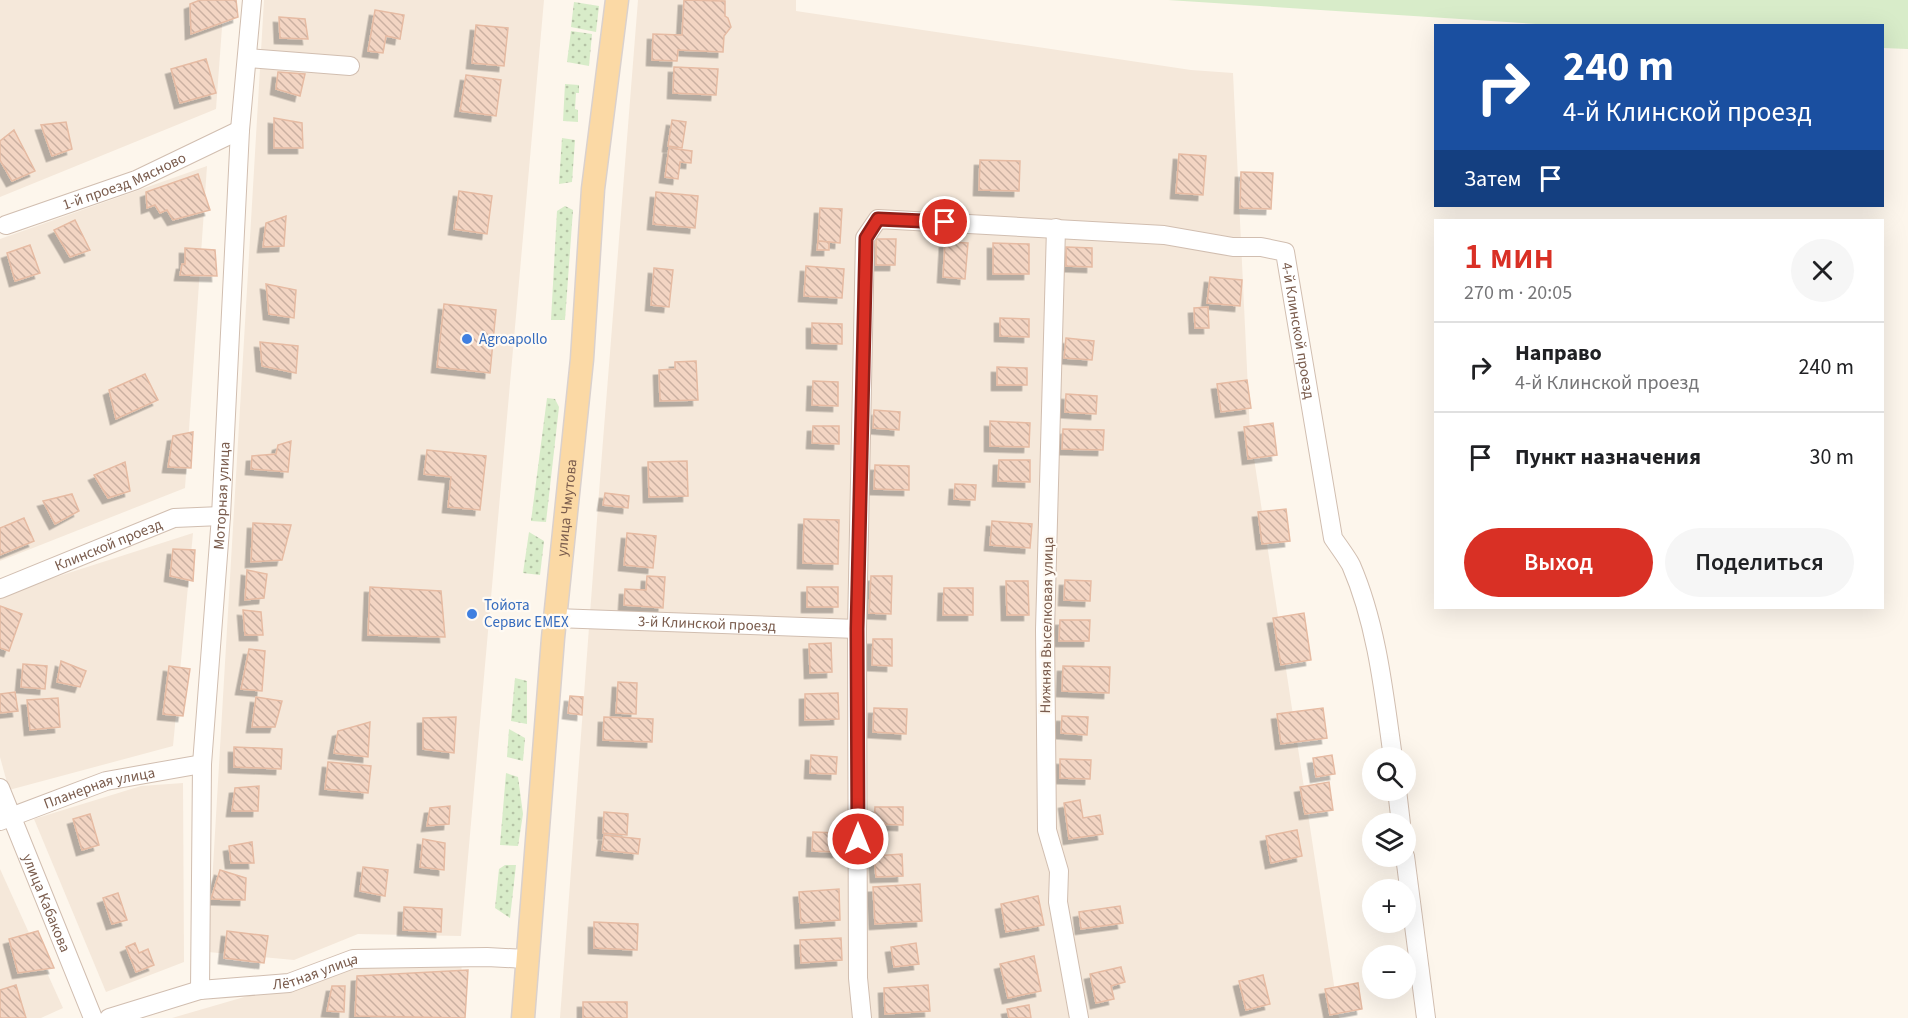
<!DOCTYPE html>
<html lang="ru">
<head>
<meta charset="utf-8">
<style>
  :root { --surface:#fff; --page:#f6f6f6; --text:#202124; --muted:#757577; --line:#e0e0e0; --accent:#d93025 }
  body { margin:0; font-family:"Source Sans 3",sans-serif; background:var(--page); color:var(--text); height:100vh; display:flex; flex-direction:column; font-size:22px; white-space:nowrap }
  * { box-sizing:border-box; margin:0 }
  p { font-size:20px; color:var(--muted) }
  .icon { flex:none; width:33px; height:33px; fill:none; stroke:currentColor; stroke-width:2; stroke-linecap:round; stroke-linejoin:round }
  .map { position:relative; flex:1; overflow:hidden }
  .drawer { position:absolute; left:1434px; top:219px; width:450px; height:390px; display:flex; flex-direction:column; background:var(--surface); border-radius:0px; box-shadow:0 6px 24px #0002 }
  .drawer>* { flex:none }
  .top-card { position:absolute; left:1434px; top:24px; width:450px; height:183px; border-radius:0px; box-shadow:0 6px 24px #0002; background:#1a4fa0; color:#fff; overflow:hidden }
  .controls { position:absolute; left:1362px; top:747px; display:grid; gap:12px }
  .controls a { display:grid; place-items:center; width:54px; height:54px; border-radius:50%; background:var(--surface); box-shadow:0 6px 24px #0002; font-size:30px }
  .pin { position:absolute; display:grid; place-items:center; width:51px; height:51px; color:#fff; margin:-26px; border:3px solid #fff; border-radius:50%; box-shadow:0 2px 6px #0007 }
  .me { position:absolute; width:66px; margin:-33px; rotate:0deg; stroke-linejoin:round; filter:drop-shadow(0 0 4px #0008) }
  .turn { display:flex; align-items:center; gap:21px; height:126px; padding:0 30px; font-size:27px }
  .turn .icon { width:78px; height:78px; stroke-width:2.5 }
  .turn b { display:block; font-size:42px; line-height:51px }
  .then { display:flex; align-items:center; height:57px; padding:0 30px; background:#0003; gap:12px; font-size:22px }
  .round { display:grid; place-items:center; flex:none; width:63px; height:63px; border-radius:32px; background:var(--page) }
  .headline { display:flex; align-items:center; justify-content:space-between; height:102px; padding:0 30px }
  h1 { font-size:36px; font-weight:600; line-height:45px; color:var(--accent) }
  .cta { display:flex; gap:12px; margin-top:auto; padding:12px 30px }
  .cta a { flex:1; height:69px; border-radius:36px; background:var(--accent); color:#fff; font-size:24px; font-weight:600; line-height:69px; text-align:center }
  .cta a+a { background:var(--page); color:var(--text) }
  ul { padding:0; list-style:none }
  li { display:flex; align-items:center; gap:18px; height:90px; padding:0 30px; border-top:2px solid var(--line) }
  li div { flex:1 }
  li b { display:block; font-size:22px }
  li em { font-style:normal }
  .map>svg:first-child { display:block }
  .residential { fill:#f5e8da }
  .green { fill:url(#green-dots) }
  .pitch { fill:#d8ecc9 }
  .building { fill:url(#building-back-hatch); stroke:#e6bba3; stroke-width:1.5; filter:url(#shadow) }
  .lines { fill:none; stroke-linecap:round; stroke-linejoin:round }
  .minor-casing { stroke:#d1beb0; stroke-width:20 }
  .major-casing { stroke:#dad1cd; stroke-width:25 }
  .minor { stroke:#fff; stroke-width:18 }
  .major { stroke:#fbd9a5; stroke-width:22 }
  .route-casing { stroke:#8d1f18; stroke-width:15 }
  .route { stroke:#d93025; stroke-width:10 }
  .shop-dot { fill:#3f7fe0; stroke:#fffaf3; stroke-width:2 }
  .labels { text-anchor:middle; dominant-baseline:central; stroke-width:4.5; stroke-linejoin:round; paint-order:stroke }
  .street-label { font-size:15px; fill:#7a5c4d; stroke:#fffaf3 }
  .shop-label { font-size:15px; fill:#366cbe; stroke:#fffaf3; text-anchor:start }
</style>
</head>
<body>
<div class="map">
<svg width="1908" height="1018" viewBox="0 0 1908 1018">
  <defs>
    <pattern id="green-dots" width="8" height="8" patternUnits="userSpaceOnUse" patternTransform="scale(1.5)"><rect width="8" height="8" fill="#d8ecc9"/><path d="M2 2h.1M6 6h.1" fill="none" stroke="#b4c2a5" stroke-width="1.8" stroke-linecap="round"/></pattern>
    <pattern id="building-back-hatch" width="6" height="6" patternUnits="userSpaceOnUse" patternTransform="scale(1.5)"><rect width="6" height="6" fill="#f3d5c3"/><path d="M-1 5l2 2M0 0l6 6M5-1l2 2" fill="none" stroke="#cab0a1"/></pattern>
    <filter id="shadow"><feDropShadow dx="-5.5" dy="5.5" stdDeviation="0" flood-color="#0004"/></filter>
  </defs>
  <rect width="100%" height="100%" fill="#fdf6ec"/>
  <!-- residential -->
  <g class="residential">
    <path d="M0,0H224L216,109L0,197Z"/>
    <path d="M264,0H544L461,936L358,934L294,960L208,952Z"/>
    <path d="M638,0H796V11L1191,70L1233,73L1250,432L1339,1018H560L601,466Z"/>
    <path d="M207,166L185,488L0,561V239Z"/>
    <path d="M193,533L173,746L9,790L0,757V595Z"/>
    <path d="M183,783L184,962L106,992L34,819L141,786Z"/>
    <path d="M0,869L63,1008L41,1018H0Z"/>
    <path d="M462,959L459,1018H172L251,995L353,960Z"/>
  </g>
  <!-- green -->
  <g class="green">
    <path d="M574,2L599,6L596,32L571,27Z"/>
    <path d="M571,31L592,34L589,66L567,62Z"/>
    <path d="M565,84L579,85V93H576L575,109L578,110V122L563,121Z"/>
    <path d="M562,138L575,140L572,182L559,184Z"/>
    <path d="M565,206L573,210L565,320H551L557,211Z"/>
    <path d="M547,398L555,399L559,407L546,522L531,521Z"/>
    <path d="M529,532L544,541L540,575L523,573Z"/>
    <path d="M515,678L527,681V724L511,721Z"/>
    <path d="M509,729L525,738L523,761L507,757Z"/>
    <path d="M506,773L518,777L523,814L518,846L500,845Z"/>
    <path d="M505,865H516L510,918L495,908L499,869Z"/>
  </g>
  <!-- pitch -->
  <path class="pitch" d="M1168,0H1908V49L1883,48L1882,26L1551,25Z"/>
  <!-- building -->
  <g class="building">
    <path d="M200,0H236L238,17L191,34L190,4Z"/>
    <path d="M684,0L725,1V16L728,18L731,27L724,36L723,52L678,50L677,61L652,60L653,34L682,35Z"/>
    <path d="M375,10L404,15L400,39L386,36L383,53L368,51Z"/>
    <path d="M279,17L305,19L308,39L280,38Z"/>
    <path d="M476,25L508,28L504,66L472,63Z"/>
    <path d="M206,59L216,93L180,103L171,69Z"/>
    <path d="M674,67L718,69L716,95L673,93Z"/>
    <path d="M278,72L305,74L300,96L276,89Z"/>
    <path d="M466,75L501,80L496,116L460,111Z"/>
    <path d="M274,118L302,123L303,148H274Z"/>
    <path d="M672,120L686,122L682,148L668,146Z"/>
    <path d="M66,122L72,149L52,156L41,125Z"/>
    <path d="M14,130L35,171L12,181L0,160V141Z"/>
    <path d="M669,148L692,151L691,163L680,162L678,179L665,177Z"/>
    <path d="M1179,154L1206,156L1203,195L1176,193Z"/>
    <path d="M980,160L1020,161L1019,191L979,190Z"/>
    <path d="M1241,172L1273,173L1271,209L1240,208Z"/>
    <path d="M198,174L210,210L173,220L167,210L160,213L155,205L147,208L146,192Z"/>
    <path d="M459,191L492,196L487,234L454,229Z"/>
    <path d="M656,192L698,196L695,228L653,224Z"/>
    <path d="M820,208L842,209L840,243L818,241Z"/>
    <path d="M286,216L284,246L263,247L266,223Z"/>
    <path d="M75,220L90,250L70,257L54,230Z"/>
    <path d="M876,239H896L895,265H876Z"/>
    <path d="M818,241L829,242V250H817Z"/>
    <path d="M945,242L968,243L965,279L943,277Z"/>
    <path d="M993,243L1029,244V274H993Z"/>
    <path d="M30,245L40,273L15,281L7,253Z"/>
    <path d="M1066,247L1092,248V267L1066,266Z"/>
    <path d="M185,248L215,250L217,276L180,275L182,264H185Z"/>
    <path d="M806,266L844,269L842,298L804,296Z"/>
    <path d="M654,268L673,270L669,307L651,305Z"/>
    <path d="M1210,277L1242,280L1240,306L1207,303Z"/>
    <path d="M266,284L296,290L294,318L269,314Z"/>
    <path d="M444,304L496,310L490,373L437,367Z"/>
    <path d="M1208,307L1209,328H1195L1194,308Z"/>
    <path d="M1000,318L1029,319V337L1000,336Z"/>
    <path d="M812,323L842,324V344L812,343Z"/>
    <path d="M1066,338L1094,341L1092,360L1064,358Z"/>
    <path d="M260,342L298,346L296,373L262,366Z"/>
    <path d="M696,361L698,400L660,401L659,370L675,369V362Z"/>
    <path d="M997,367L1027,368V385H997Z"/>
    <path d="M145,374L158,400L116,419L109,390Z"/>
    <path d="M1247,380L1251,408L1221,412L1217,384Z"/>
    <path d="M813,381L838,382V406L812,405Z"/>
    <path d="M1066,394L1097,396L1096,414L1065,412Z"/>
    <path d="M874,410L900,412L899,430L873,428Z"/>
    <path d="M990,421L1030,423L1029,447L990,446Z"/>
    <path d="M1273,423L1277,455L1248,459L1244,427Z"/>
    <path d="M813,426H839V444L812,443Z"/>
    <path d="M1063,429L1104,430L1103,450L1062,449Z"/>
    <path d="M193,432L191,468L168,467L173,436Z"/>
    <path d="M291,441L288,472L251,469L252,456L276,454L278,445Z"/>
    <path d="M427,450L486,456L480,510L448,507L451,477L424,474Z"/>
    <path d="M999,460H1030V482L998,481Z"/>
    <path d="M687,461L688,496L649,497L648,462Z"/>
    <path d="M125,462L130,491L108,498L94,475Z"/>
    <path d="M875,465L909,466V490L874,489Z"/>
    <path d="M955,484L976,485L975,500L954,499Z"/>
    <path d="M605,493L629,496L628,508L603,505Z"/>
    <path d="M72,494L79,511L55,524L43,501Z"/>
    <path d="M1286,509L1290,541L1262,544L1258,512Z"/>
    <path d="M24,518L34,541L0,555V528Z"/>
    <path d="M804,519L839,520L838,564L803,563Z"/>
    <path d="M992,521L1032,524L1030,548L990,545Z"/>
    <path d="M253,523L291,525L282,560L251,562Z"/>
    <path d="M627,533L656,536L653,568L624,565Z"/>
    <path d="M173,549L195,550L193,581L170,576Z"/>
    <path d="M247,570L267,574L264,598L245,600Z"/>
    <path d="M647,576L665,577L663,608L624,605L625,589L646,590Z"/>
    <path d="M871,576H892L891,614L869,613Z"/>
    <path d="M1065,580L1091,581L1090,601L1064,600Z"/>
    <path d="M1006,581H1028L1029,615H1007Z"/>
    <path d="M370,587L441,591L445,637L368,635Z"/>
    <rect x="807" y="587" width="31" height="20"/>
    <path d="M944,588H973V615H943Z"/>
    <path d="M0,606L22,614L9,651L0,648Z"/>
    <path d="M243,610L261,612L263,635H245Z"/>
    <path d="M1304,613L1311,660L1281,665L1273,618Z"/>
    <path d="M1060,620H1090L1089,641H1059Z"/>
    <path d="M873,639H892V666L872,665Z"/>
    <path d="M831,643L832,672L810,673L809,644Z"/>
    <path d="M249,649L265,651L262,691L241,689Z"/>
    <path d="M61,661L86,671L80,687L57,682Z"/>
    <path d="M23,664L47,666L45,689L21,687Z"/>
    <path d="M169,666L190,669L183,716L163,714Z"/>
    <path d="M1063,666L1110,667L1109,693L1062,691Z"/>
    <path d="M618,682L637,683L636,714L616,713Z"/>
    <path d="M15,692L18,711L0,713V694Z"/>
    <path d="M838,693L839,719L805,720V694Z"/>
    <path d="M570,696L583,697L582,715L568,713Z"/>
    <path d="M256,697L282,701L275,727H252Z"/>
    <path d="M58,698L60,727L30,730L27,700Z"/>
    <path d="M874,708L907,709L906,734L873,732Z"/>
    <path d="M1323,708L1327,738L1281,744L1277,714Z"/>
    <path d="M1062,716L1088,717L1087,735L1061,733Z"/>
    <path d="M456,717L454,753L423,749V718Z"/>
    <path d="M604,717L653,719L652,742L603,740Z"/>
    <path d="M370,722L368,757L334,753L338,731Z"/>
    <path d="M234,747L282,749L281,769L234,767Z"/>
    <path d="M811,755L837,757L836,774L810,773Z"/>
    <path d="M1332,755L1335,774L1316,777L1313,758Z"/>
    <path d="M1060,759L1091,760L1090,779L1060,778Z"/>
    <path d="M328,762L371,766L368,793L325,789Z"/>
    <path d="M1329,782L1333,810L1305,814L1300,787Z"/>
    <path d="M259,786L258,811H232L235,788Z"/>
    <path d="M1080,800L1083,818L1100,815L1103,834L1069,839L1064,803Z"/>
    <path d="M450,806L449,824L427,826L430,808Z"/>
    <path d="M875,807H903V825L874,824Z"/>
    <path d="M604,812L628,814L627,835L603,833Z"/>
    <path d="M90,814L99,845L82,850L73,819Z"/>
    <path d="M1297,830L1302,856L1271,863L1266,836Z"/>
    <path d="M813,832L839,833L838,852L812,851Z"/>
    <path d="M604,835L640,839L638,854L602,850Z"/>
    <path d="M423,839L445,843L444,870L420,867Z"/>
    <path d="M252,842L254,863H231L229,846Z"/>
    <path d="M902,854L903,876L876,877L874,856Z"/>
    <path d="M363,867L388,870L385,896L360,891Z"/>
    <path d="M220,870L246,878L245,900L211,899Z"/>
    <path d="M920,884L922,921L875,924L873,887Z"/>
    <path d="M839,889L840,920L801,923L799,892Z"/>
    <path d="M118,893L127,920L112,924L103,898Z"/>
    <path d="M1038,896L1044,925L1006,932L1001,904Z"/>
    <path d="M1120,906L1123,923L1081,929L1079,912Z"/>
    <path d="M404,907L442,909L441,932L403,930Z"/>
    <path d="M594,922L638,924L637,950L594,948Z"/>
    <path d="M38,931L54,968L18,973L9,939Z"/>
    <path d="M227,931L268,936L264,963L224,958Z"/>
    <path d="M841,938L842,960L801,963L800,940Z"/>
    <path d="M135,943L139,953L148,949L154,965L136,972L126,947Z"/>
    <path d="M916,943L919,964L894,967L891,947Z"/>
    <path d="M1034,956L1041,991L1008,998L1000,964Z"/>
    <path d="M1121,967L1125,982L1111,986L1114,999L1096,1003L1090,974Z"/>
    <path d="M468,970L465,1018L355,1016L357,976Z"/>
    <path d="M1263,975L1270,1004L1246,1010L1239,981Z"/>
    <path d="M1358,983L1362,1009L1330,1015L1325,989Z"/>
    <path d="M16,985L26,1018H0V990Z"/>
    <path d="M928,985L930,1011L885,1014L884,988Z"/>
    <path d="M332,986H345L344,1012L327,1011Z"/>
    <rect x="583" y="1002" width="44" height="16"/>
    <path d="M1029,1005L1031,1018H1009L1007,1009Z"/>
  </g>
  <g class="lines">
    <defs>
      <g id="minor">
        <path d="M247,58L350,66"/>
        <path id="s1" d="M6,225L136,180L240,130"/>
        <path d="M1056,228L1045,630L1047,830L1059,871L1058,902L1079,1018"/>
        <path id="s2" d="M0,589L174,518L221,516"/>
        <path id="s3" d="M555,618L857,629"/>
        <path id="s4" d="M0,788L93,1018"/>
        <path d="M1397,790L1401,824"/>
        <path id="s5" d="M0,821L106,781L202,764"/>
        <path d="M1405,856L1426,1018"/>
        <path id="s6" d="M200,990L202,764L221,516L240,130L252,0"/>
        <path id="s7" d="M109,1018L200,990L289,983L353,959L487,957L526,959"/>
        <path id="s8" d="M862,1018L858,978L857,629L865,238L878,219L1164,235L1233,247H1261L1285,252L1333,538C1339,547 1346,556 1351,565C1377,625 1384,693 1393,758"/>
      </g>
      <g id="major">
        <path id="s9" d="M523,1018L553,638L582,359L593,189L617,0"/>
      </g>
    </defs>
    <!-- minor casing -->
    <use href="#minor" class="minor-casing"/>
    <!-- major casing -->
    <use href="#major" class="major-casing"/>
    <!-- minor -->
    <use href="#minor" class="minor"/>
    <!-- major -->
    <use href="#major" class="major"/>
  </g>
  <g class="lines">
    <defs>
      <path id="route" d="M858,839L857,629L866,238L878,219L945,222"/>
    </defs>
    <!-- route casing -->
    <use href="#route" class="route-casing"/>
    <!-- route -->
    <use href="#route" class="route"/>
  </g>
  <!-- markers -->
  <g class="shop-dot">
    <circle cx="467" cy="339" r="6"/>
    <circle cx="472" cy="614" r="6"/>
  </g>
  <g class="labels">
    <!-- street labels -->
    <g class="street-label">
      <text stroke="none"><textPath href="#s1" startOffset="126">1-й проезд Мясново</textPath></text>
      <text stroke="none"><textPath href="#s8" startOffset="1292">4-й Клинской проезд</textPath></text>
      <text stroke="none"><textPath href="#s6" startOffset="495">Моторная улица</textPath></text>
      <text stroke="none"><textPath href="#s9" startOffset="512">улица Чмутова</textPath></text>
      <text stroke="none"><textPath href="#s2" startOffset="117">Клинской проезд</textPath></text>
      <text stroke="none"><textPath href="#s3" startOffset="152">3-й Клинской проезд</textPath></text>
      <text transform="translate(1047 625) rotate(-89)">Нижняя Выселковая улица</text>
      <text stroke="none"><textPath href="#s5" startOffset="105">Планерная улица</textPath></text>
      <text stroke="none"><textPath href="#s4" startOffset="124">улица Кабакова</textPath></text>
      <text stroke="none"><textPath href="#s7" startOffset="213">Лётная улица</textPath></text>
    </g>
    <!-- shop labels -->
    <g class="shop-label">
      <text x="479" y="339">Agroapollo</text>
      <text x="484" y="605">Тойота<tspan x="484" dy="17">Сервис EMEX</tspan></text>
    </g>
  </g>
</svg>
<div class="controls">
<a><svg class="icon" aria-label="search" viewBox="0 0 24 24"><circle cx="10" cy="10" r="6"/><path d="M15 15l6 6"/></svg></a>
<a><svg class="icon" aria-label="layers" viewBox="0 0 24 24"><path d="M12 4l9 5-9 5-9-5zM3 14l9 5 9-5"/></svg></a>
<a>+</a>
<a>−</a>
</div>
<div class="pin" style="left:945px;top:222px;background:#d93025"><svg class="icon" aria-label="arrive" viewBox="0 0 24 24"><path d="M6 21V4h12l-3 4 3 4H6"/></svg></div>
<svg class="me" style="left:858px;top:839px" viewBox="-20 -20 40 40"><circle r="17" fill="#d93025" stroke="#fff" stroke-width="3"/><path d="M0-11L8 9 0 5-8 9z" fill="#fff"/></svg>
<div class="top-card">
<div class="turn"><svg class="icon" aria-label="right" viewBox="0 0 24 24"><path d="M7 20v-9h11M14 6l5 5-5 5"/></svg><div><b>240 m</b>4-й Клинской проезд</div></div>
<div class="then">Затем<svg class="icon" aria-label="arrive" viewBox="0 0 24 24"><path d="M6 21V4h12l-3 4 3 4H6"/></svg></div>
</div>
<section class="drawer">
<div class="headline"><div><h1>1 мин</h1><p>270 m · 20:05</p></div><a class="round"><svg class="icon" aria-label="close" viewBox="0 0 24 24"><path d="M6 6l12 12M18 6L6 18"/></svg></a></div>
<ul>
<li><svg class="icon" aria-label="right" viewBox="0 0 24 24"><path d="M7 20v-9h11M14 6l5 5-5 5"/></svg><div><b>Направо</b><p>4-й Клинской проезд</p></div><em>240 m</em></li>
<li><svg class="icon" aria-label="arrive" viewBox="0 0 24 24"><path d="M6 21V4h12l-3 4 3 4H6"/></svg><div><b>Пункт назначения</b></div><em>30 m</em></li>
</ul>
<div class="cta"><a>Выход</a><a>Поделиться</a></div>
</section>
</div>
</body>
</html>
